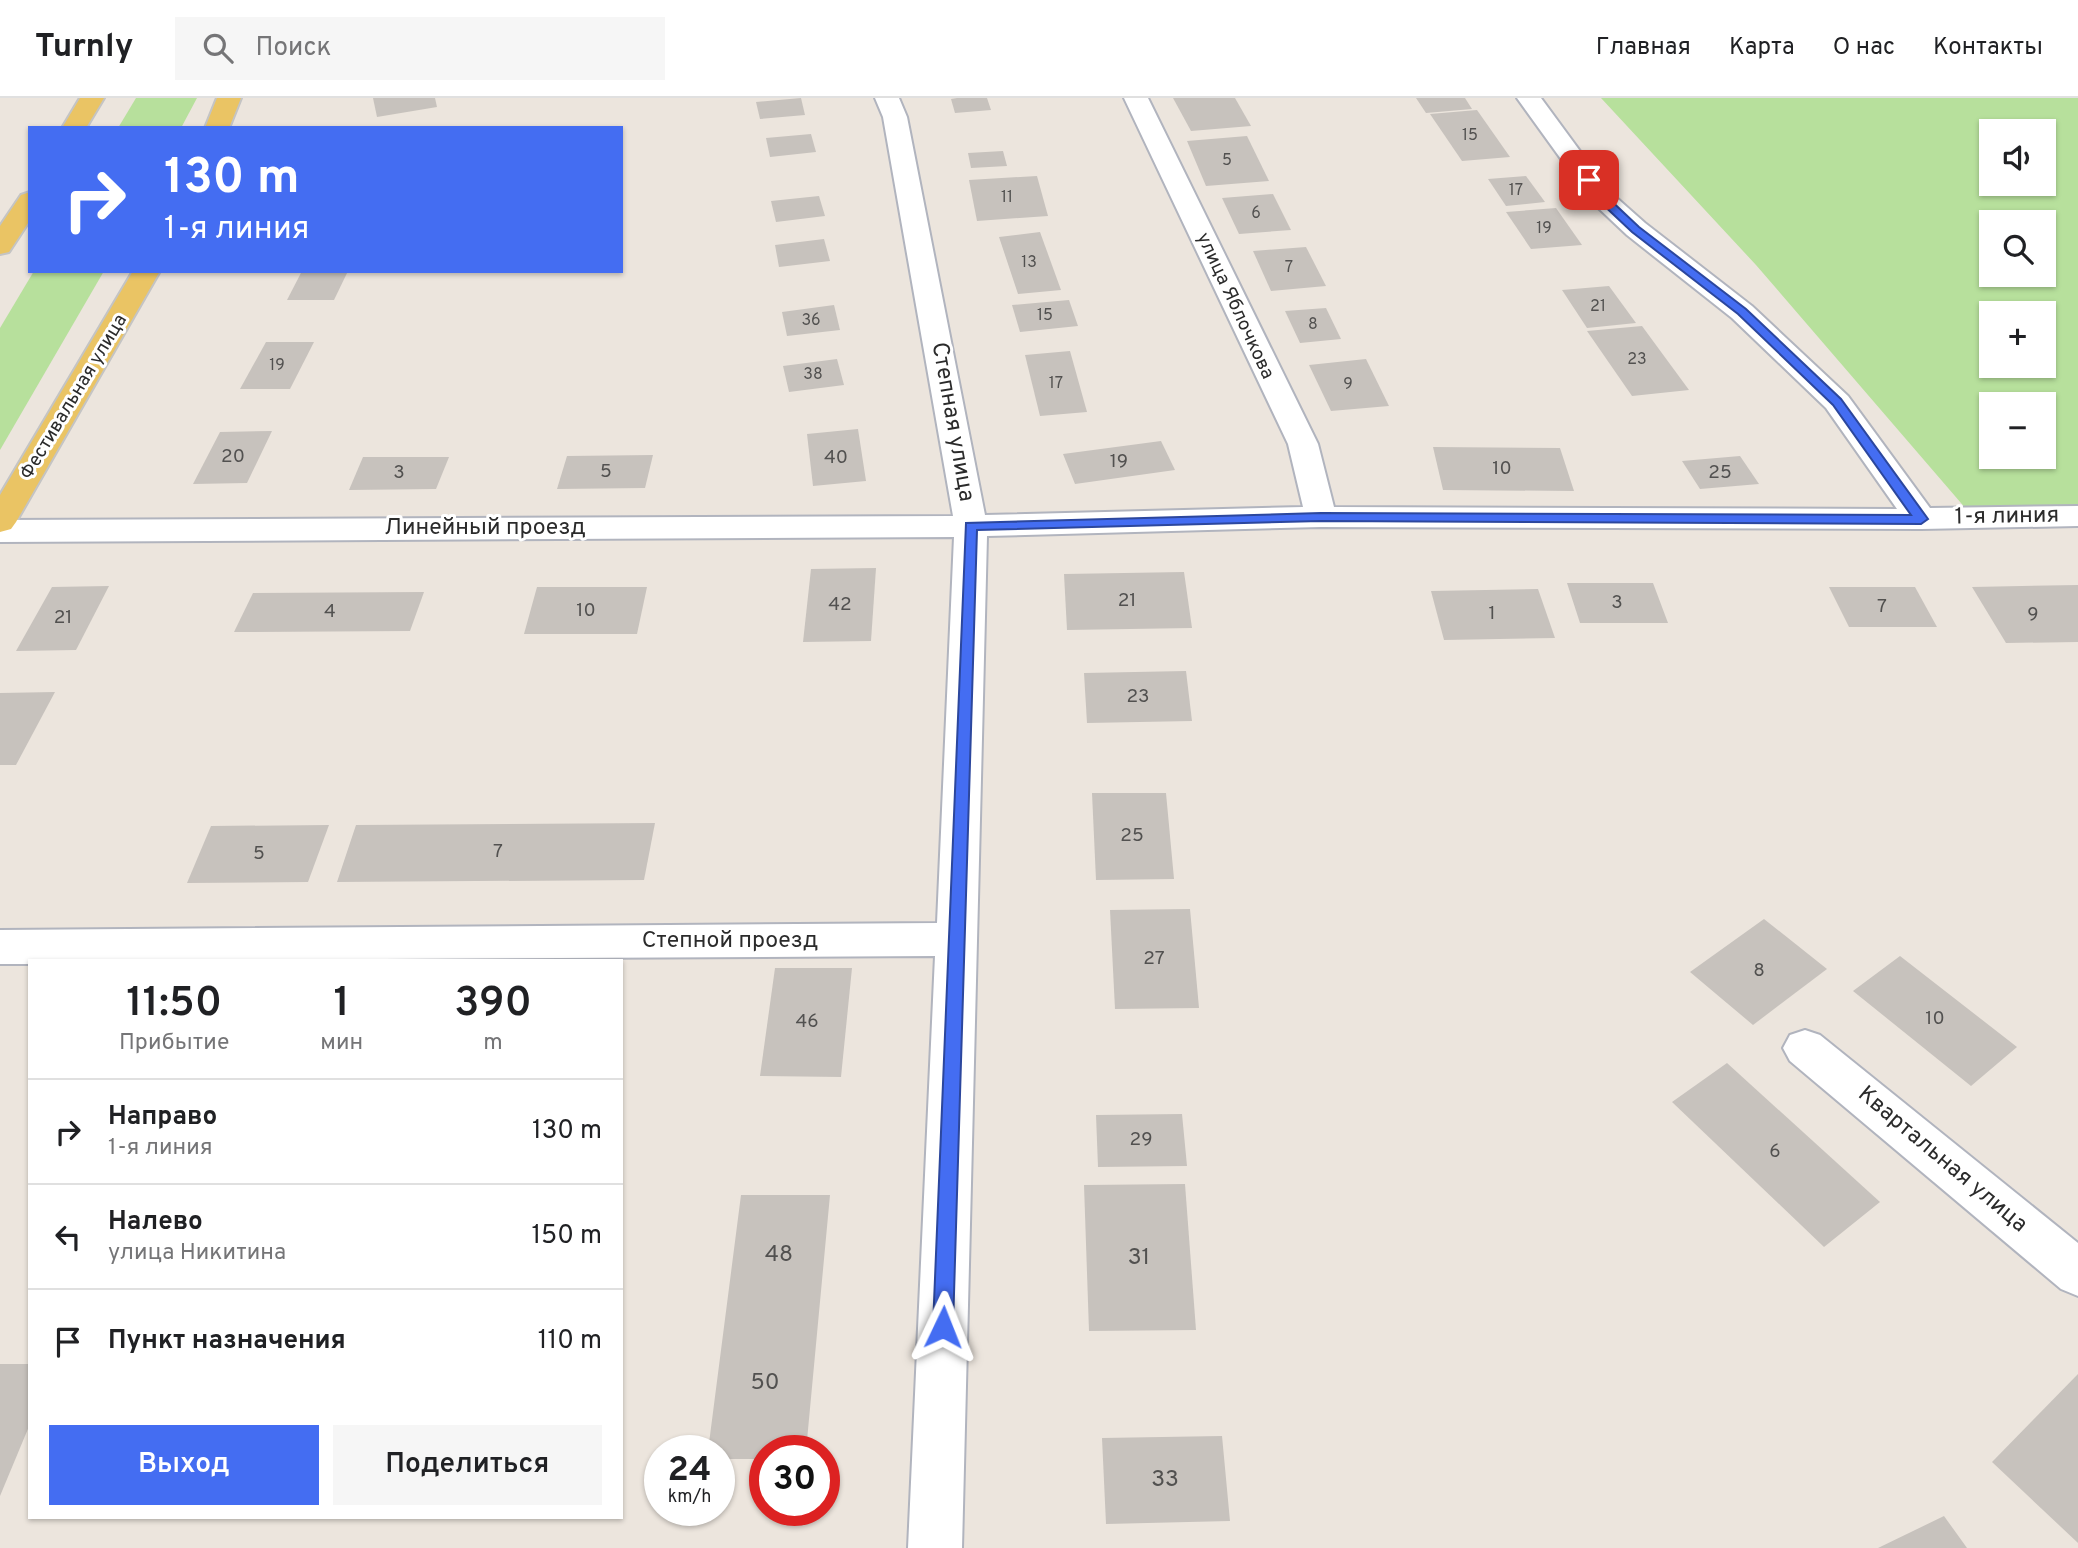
<!DOCTYPE html>
<html lang="ru">
<head>
<meta charset="utf-8">
<style>
  :root { --surface:#fff; --page:#f6f6f6; --text:#202124; --muted:#757577; --line:#e0e0e0; --accent:#446df2 }
  body { margin:0; font-family:Overpass,sans-serif; background:var(--page); color:var(--text); height:100vh; display:flex; flex-direction:column; font-size:26px; white-space:nowrap }
  * { box-sizing:border-box; margin:0 }
  p { font-size:23px; color:var(--muted) }
  .icon { flex:none; width:38px; height:38px; fill:none; stroke:currentColor; stroke-width:2; stroke-linecap:round; stroke-linejoin:round }
  .map { position:relative; flex:1; overflow:hidden }
  .drawer { position:absolute; left:28px; top:861px; width:595px; height:560px; display:flex; flex-direction:column; background:var(--surface); border-radius:0px; box-shadow:0 2px 5px #0004 }
  .drawer>* { flex:none }
  .guide { position:absolute; left:28px; top:28px; width:595px; height:147px; border-radius:0px; box-shadow:0 2px 5px #0004; background:#446df2; color:#fff; overflow:hidden }
  .tools { position:absolute; left:1979px; top:21px; display:grid; gap:14px }
  .tools a { display:grid; place-items:center; width:77px; height:77px; border-radius:0px; background:var(--surface); box-shadow:0 2px 5px #0004; font-size:35px }
  .speed { position:absolute; left:644px; top:1337px; display:flex; gap:14px; font-size:35px; font-weight:700; text-align:center }
  .speed>* { display:grid; place-content:center; width:91px; height:91px; border-radius:50%; background:var(--surface); box-shadow:0 2px 5px #0004; line-height:1 }
  .speed small { font-size:18px; font-weight:400 }
  .speed .limit { border:10px solid #d22; background:#fff; color:#111 }
  .pin { position:absolute; display:grid; place-items:center; width:60px; height:60px; color:#fff; margin:-30px; border-radius:14px; box-shadow:0 4px 10px #0006 }
  .me { position:absolute; width:77px; margin:-38px; rotate:2deg; stroke-linejoin:round; filter:drop-shadow(0 0 5px #0008) }
  .turn { display:flex; align-items:center; gap:24px; height:147px; padding:0 21px; font-size:32px }
  .turn .icon { width:91px; height:91px; stroke-width:2.5 }
  .turn b { display:block; font-size:49px; line-height:60px }
  .eta { display:flex; justify-content:space-evenly; align-items:center; height:119px; text-align:center }
  .eta b { font-size:42px; font-weight:600; line-height:49px }
  .button { display:flex; gap:14px; margin-top:auto; padding:14px 21px }
  .button a { flex:1; height:80px; border-radius:0px; background:var(--accent); color:#fff; font-size:28px; font-weight:600; line-height:80px; text-align:center }
  .button a+a { background:var(--page); color:var(--text) }
  ul { padding:0; list-style:none }
  li { display:flex; align-items:center; gap:21px; height:105px; padding:0 21px; border-top:2px solid var(--line) }
  li div { flex:1 }
  li b { display:block; font-size:26px }
  li em { font-style:normal }
  header { display:flex; align-items:center; gap:42px; box-sizing:border-box; height:98px; padding:0 35px; background:var(--surface); border-bottom:2px solid var(--line) }
  header strong { font-size:33px }
  nav { display:flex; gap:38px; margin-inline-start:auto; font-size:24px }
  .search { width:490px; height:63px; background:var(--page); display:flex; align-items:center; gap:18px; box-sizing:border-box; padding:0 24px; border-radius:0px; color:var(--muted); font-size:26px }
  .map>svg:first-child { display:block }
  .green { fill:#b7e09c; fill-rule:evenodd }
  .building { fill:#c7c2bd }
  .lines { fill:none; stroke-linecap:round; stroke-linejoin:round }
  .minor-casing { stroke:#b1b4be; stroke-width:4 }
  .major-casing { stroke:#c4c4c4; stroke-width:4 }
  .minor { fill:#fff; fill-rule:evenodd }
  .major { fill:#eac464; fill-rule:evenodd }
  .route { fill:#446df2; stroke:#2c479d; stroke-width:2 }
  .labels { text-anchor:middle; dominant-baseline:central; stroke-width:6; stroke-linejoin:round; paint-order:stroke }
  .far-number-label { font-size:16px; fill:#525150 }
  .far-street-label { font-size:19px; fill:#2b2b2b; stroke:#fff }
  .number-label { font-size:19px; fill:#525150 }
  .street-label { font-size:23px; fill:#2b2b2b; stroke:#fff }
  .near-number-label { font-size:23px; fill:#525150 }
</style>
</head>
<body>
<header>
<strong>Turnly</strong>
<div class="search"><svg class="icon" aria-label="search" viewBox="0 0 24 24"><circle cx="10" cy="10" r="6"/><path d="M15 15l6 6"/></svg>Поиск</div>
<nav><a>Главная</a><a>Карта</a><a>О нас</a><a>Контакты</a></nav>
</header>
<div class="map">
<svg width="2078" height="1450" viewBox="0 0 2078 1450">
  <rect width="100%" height="100%" fill="#ece5dd"/>
  <!-- green -->
  <g class="green">
    <path d="M136,0H197L181,30H118Z"/>
    <path d="M1601,0H2078V408L1967,412L1756,167ZM1992,33H2044V86H1992ZM1992,124H2044V177H1992ZM1992,215H2044V268H1992ZM1992,306H2044V359H1992Z"/>
    <path d="M34,173H104L0,352V230Z"/>
  </g>
  <!-- building -->
  <g class="building">
    <path d="M373,0H435L437,9L377,19Z"/>
    <path d="M801,0L805,17L760,21L756,4Z"/>
    <path d="M957,0H987L991,12L955,15L951,1Z"/>
    <path d="M1173,0H1235L1251,28L1191,33Z"/>
    <path d="M1416,0H1465L1472,11L1426,15Z"/>
    <path d="M1477,12L1510,59L1462,63L1430,16Z"/>
    <path d="M811,36L816,54L770,59L766,40Z"/>
    <path d="M1247,38L1269,83L1206,88L1187,43Z"/>
    <path d="M1003,53L1007,68L971,70L968,55Z"/>
    <path d="M1037,78L1048,118L977,123L969,82Z"/>
    <path d="M1526,78L1545,104L1506,108L1488,81Z"/>
    <path d="M1273,96L1291,132L1239,136L1222,100Z"/>
    <path d="M819,98L825,118L776,124L771,103Z"/>
    <path d="M1556,110L1582,147L1531,151L1506,114Z"/>
    <path d="M1040,134L1061,192L1018,196L999,139Z"/>
    <path d="M824,141L830,163L779,169L775,147Z"/>
    <path d="M1306,149L1326,188L1271,193L1253,153Z"/>
    <path d="M302,173H348L334,202H287Z"/>
    <path d="M1609,188L1636,225L1587,230L1562,192Z"/>
    <path d="M1069,202L1078,228L1020,234L1012,207Z"/>
    <path d="M834,207L840,232L787,238L782,214Z"/>
    <path d="M1326,210L1341,241L1300,245L1285,213Z"/>
    <path d="M1642,228L1689,292L1632,298L1587,233Z"/>
    <path d="M266,244H314L290,291H240Z"/>
    <path d="M1070,253L1087,314L1040,318L1025,257Z"/>
    <path d="M837,261L844,287L789,294L783,268Z"/>
    <path d="M1366,261L1389,308L1331,313L1309,267Z"/>
    <path d="M858,331L866,383L813,388L807,336Z"/>
    <path d="M272,333L247,385L193,386L220,334Z"/>
    <path d="M1161,343L1175,372L1075,386L1063,356Z"/>
    <path d="M1433,349L1560,350L1574,393L1443,392Z"/>
    <path d="M653,357L645,390L557,391L567,358Z"/>
    <path d="M1740,358L1759,386L1700,391L1682,363Z"/>
    <path d="M363,359H449L436,391L349,392Z"/>
    <path d="M876,470L871,543L803,544L811,471Z"/>
    <path d="M1184,474L1192,530L1067,532L1064,476Z"/>
    <path d="M1567,485H1653L1668,525H1580Z"/>
    <path d="M2078,487V544L2006,545L1972,489Z"/>
    <path d="M109,488L76,552L16,553L52,489Z"/>
    <path d="M537,489H647L637,536H524Z"/>
    <path d="M1829,489H1915L1937,529H1849Z"/>
    <path d="M1538,491L1555,540L1444,542L1431,493Z"/>
    <path d="M424,494L410,533L234,534L253,495Z"/>
    <path d="M1186,573L1192,623L1087,625L1084,575Z"/>
    <path d="M55,594L16,667H0V595Z"/>
    <path d="M1092,695H1166L1174,781L1096,782Z"/>
    <path d="M655,725L644,782L337,784L356,727Z"/>
    <path d="M329,727L308,784L187,785L211,728Z"/>
    <path d="M1190,811L1199,910L1115,911L1110,812Z"/>
    <path d="M1764,821L1827,871L1753,927L1690,874Z"/>
    <path d="M1900,858L2017,949L1971,988L1853,893Z"/>
    <path d="M775,870H852L841,979L760,978Z"/>
    <path d="M1727,965L1880,1104L1824,1149L1672,1004Z"/>
    <path d="M1182,1016L1187,1068L1098,1069L1096,1017Z"/>
    <path d="M1185,1086L1196,1232L1089,1233L1084,1087Z"/>
    <path d="M741,1097H830L806,1353H765V1361H719V1353H708Z"/>
    <path d="M0,1266H30V1326L0,1398Z"/>
    <path d="M2078,1276V1445L1992,1364Z"/>
    <path d="M1222,1338L1230,1423L1106,1426L1102,1340Z"/>
    <path d="M1944,1418L1967,1450H1878Z"/>
  </g>
  <g class="lines">
    <defs>
      <g id="minor">
        <path d="M875,0H899L907,19L985,417L1303,409L1288,346L1124,0H1148L1318,346L1334,409L1897,411L1826,310L1732,220L1627,137L1592,104L1517,0H1541L1610,94L1645,125L1752,208L1848,298L1930,410L2078,408V428L1921,431L1321,429L987,438L962,1450H908L935,858L30,863V866H0V832L937,825L954,439L0,444V422L953,418L883,19Z"/>
        <path d="M1805,932L1820,937L2078,1145V1198L2061,1191L1790,963L1783,950L1790,937Z"/>
      </g>
      <g id="major">
        <path d="M80,0H104L86,30H62Z"/>
        <path d="M217,0H241L229,30H205Z"/>
        <path d="M30,94V122L9,154L0,156V128L21,97Z"/>
        <path d="M133,173H160L16,424L11,431L0,434V397Z"/>
      </g>
    </defs>
    <!-- minor casing -->
    <use href="#minor" class="minor-casing"/>
    <!-- major casing -->
    <use href="#major" class="major-casing"/>
    <!-- minor -->
    <use href="#minor" class="minor"/>
    <!-- major -->
    <use href="#major" class="major"/>
  </g>
  <!-- route -->
  <path class="route" d="M1585,80H1593L1604,96L1639,129L1746,211L1841,301L1928,421L1921,426L1321,423L977,432L953,1229L950,1236L943,1238L936,1236L933,1229L966,425L1321,415L1911,417L1833,307L1738,216L1632,134L1597,101L1584,82Z"/>
  <g class="labels">
    <!-- far-number labels -->
    <g class="far-number-label">
      <text x="1470" y="38">15</text>
      <text x="1227" y="63">5</text>
      <text x="1516" y="93">17</text>
      <text x="1007" y="100">11</text>
      <text x="1256" y="116">6</text>
      <text x="1544" y="131">19</text>
      <text x="1029" y="165">13</text>
      <text x="1289" y="170">7</text>
      <text x="1598" y="209">21</text>
      <text x="1045" y="218">15</text>
      <text x="811" y="223">36</text>
      <text x="1313" y="227">8</text>
      <text x="1637" y="262">23</text>
      <text x="277" y="268">19</text>
      <text x="813" y="277">38</text>
      <text x="1056" y="286">17</text>
      <text x="1348" y="287">9</text>
    </g>
    <!-- far-street labels -->
    <g class="far-street-label">
      <text transform="translate(1235 208) rotate(65)">улица Яблочкова</text>
      <text transform="translate(74 299) rotate(-59)">Фестивальная улица</text>
    </g>
    <!-- number labels -->
    <g class="number-label">
      <text x="233" y="359">20</text>
      <text x="836" y="360">40</text>
      <text x="1119" y="364">19</text>
      <text x="1502" y="371">10</text>
      <text x="606" y="374">5</text>
      <text x="399" y="375">3</text>
      <text x="1720" y="375">25</text>
      <text x="1127" y="503">21</text>
      <text x="1617" y="505">3</text>
      <text x="840" y="507">42</text>
      <text x="1882" y="509">7</text>
      <text x="586" y="513">10</text>
      <text x="330" y="514">4</text>
      <text x="1492" y="516">1</text>
      <text x="2033" y="517">9</text>
      <text x="63" y="520">21</text>
      <text x="1138" y="599">23</text>
      <text x="1132" y="738">25</text>
      <text x="498" y="754">7</text>
      <text x="259" y="756">5</text>
      <text x="1154" y="861">27</text>
      <text x="1759" y="873">8</text>
      <text x="1935" y="921">10</text>
      <text x="807" y="924">46</text>
      <text x="1141" y="1042">29</text>
      <text x="1775" y="1054">6</text>
    </g>
    <!-- street labels -->
    <g class="street-label">
      <text transform="translate(952 324) rotate(80)">Степная улица</text>
      <text transform="translate(2007 419) rotate(-1)">1-я линия</text>
      <text x="485" y="430">Линейный проезд</text>
      <text x="730" y="843">Степной проезд</text>
      <text transform="translate(1942 1062) rotate(40)">Квартальная улица</text>
    </g>
    <!-- near-number labels -->
    <g class="near-number-label">
      <text x="779" y="1157">48</text>
      <text x="1139" y="1160">31</text>
      <text x="765" y="1285">50</text>
      <text x="1165" y="1382">33</text>
    </g>
  </g>
</svg>
<div class="tools">
<a><svg class="icon" aria-label="sound" viewBox="0 0 24 24"><path d="M4 9h4l5-4v14l-5-4H4zM17 9q2 3 0 6"/></svg></a>
<a><svg class="icon" aria-label="search" viewBox="0 0 24 24"><circle cx="10" cy="10" r="6"/><path d="M15 15l6 6"/></svg></a>
<a>+</a>
<a>−</a>
</div>
<div class="speed"><div>24<small>km/h</small></div><div class="limit">30</div></div>
<div class="pin" style="left:1589px;top:82px;background:#d93025"><svg class="icon" aria-label="arrive" viewBox="0 0 24 24"><path d="M6 21V4h12l-3 4 3 4H6"/></svg></div>
<svg class="me" style="left:943px;top:1229px" viewBox="-20 -20 40 40"><path d="M0-17L14 15 0 8-14 15z" fill="#446df2" stroke="#fff" stroke-width="4"/></svg>
<div class="guide">
<div class="turn"><svg class="icon" aria-label="right" viewBox="0 0 24 24"><path d="M7 20v-9h11M14 6l5 5-5 5"/></svg><div><b>130 m</b>1-я линия</div></div>
</div>
<section class="drawer">
<div class="eta">
<div><b>11:50</b><p>Прибытие</p></div>
<div><b>1</b><p>мин</p></div>
<div><b>390</b><p>m</p></div>
</div>
<ul>
<li><svg class="icon" aria-label="right" viewBox="0 0 24 24"><path d="M7 20v-9h11M14 6l5 5-5 5"/></svg><div><b>Направо</b><p>1-я линия</p></div><em>130 m</em></li>
<li><svg class="icon" aria-label="left" viewBox="0 0 24 24"><path d="M17 20v-9H6M10 6l-5 5 5 5"/></svg><div><b>Налево</b><p>улица Никитина</p></div><em>150 m</em></li>
<li><svg class="icon" aria-label="arrive" viewBox="0 0 24 24"><path d="M6 21V4h12l-3 4 3 4H6"/></svg><div><b>Пункт назначения</b></div><em>110 m</em></li>
</ul>
<div class="button"><a>Выход</a><a>Поделиться</a></div>
</section>
</div>
</body>
</html>
